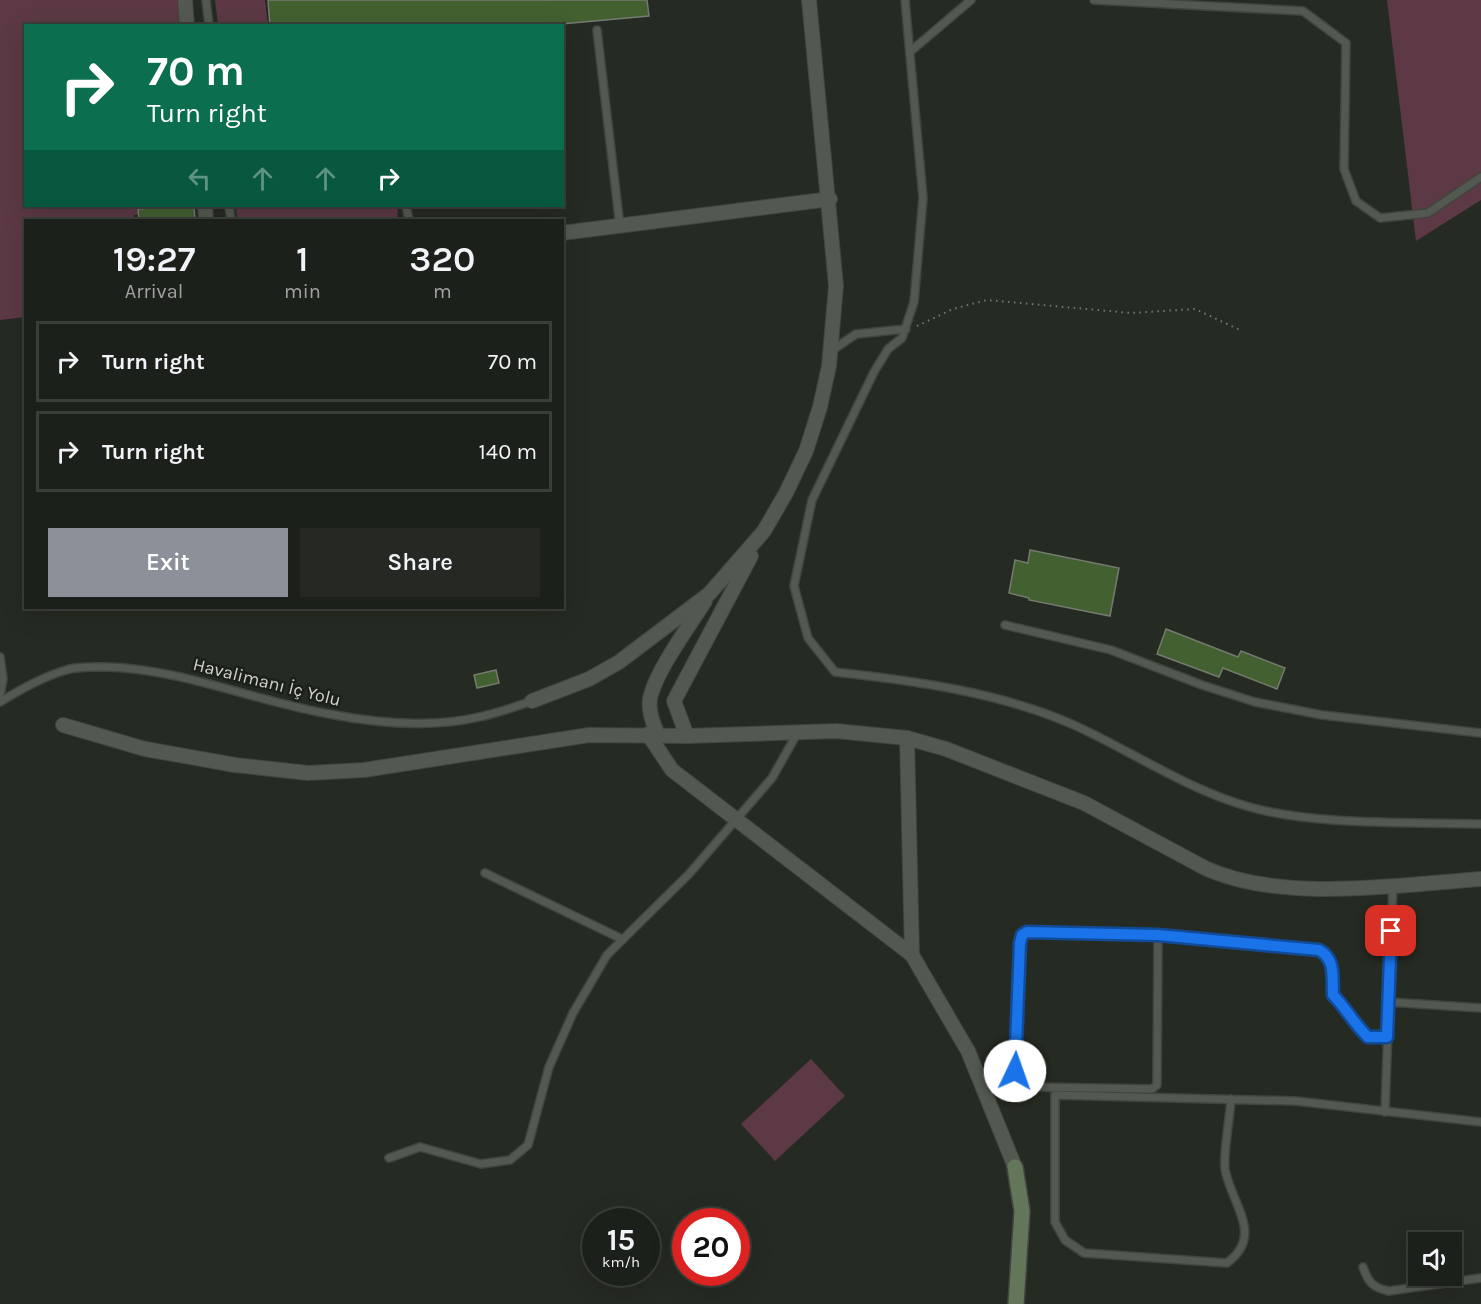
<!DOCTYPE html>
<html lang="en">
<head>
<meta charset="utf-8">
<style>
  :root { --surface:#1c201a; --page:#252823; --text:#f1f3f6; --muted:#a0a3a2; --line:#3a3e39; --accent:#8c9099 }
  body { margin:0; font-family:Karla,sans-serif; background:var(--page); color:var(--text); height:100vh; display:flex; flex-direction:column; font-size:22px; white-space:nowrap }
  * { box-sizing:border-box; margin:0 }
  p { font-size:20px; color:var(--muted) }
  .icon { flex:none; width:33px; height:33px; fill:none; stroke:currentColor; stroke-width:2; stroke-linecap:round; stroke-linejoin:round }
  .map { position:relative; flex:1; overflow:hidden }
  .side { position:absolute; left:24px; top:219px; width:540px; height:390px; display:flex; flex-direction:column; background:var(--surface); border-radius:0px; box-shadow:0 6px 24px #0002,0 0 0 2px var(--line) }
  .side>* { flex:none }
  .top-card { position:absolute; left:24px; top:24px; width:540px; height:183px; border-radius:0px; box-shadow:0 6px 24px #0002,0 0 0 2px var(--line); background:#0b6e4f; color:#fff; overflow:hidden }
  .buttons { position:absolute; left:1408px; top:1232px; display:grid; gap:12px }
  .buttons a { display:grid; place-items:center; width:54px; height:54px; border-radius:0px; background:var(--surface); box-shadow:0 6px 24px #0002,0 0 0 2px var(--line); font-size:30px }
  .speed { position:absolute; left:582px; top:1208px; display:flex; gap:12px; font-size:30px; font-weight:700; text-align:center }
  .speed>* { display:grid; place-content:center; width:78px; height:78px; border-radius:50%; background:var(--surface); box-shadow:0 6px 24px #0002,0 0 0 2px var(--line); line-height:1 }
  .speed small { font-size:15px; font-weight:400 }
  .speed .limit { border:9px solid #d22; background:#fff; color:#111 }
  .pin { position:absolute; display:grid; place-items:center; width:51px; height:51px; color:#fff; margin:-26px; border-radius:12px; box-shadow:0 3px 9px #0006 }
  .me { position:absolute; width:66px; margin:-33px; rotate:3deg; stroke-linejoin:round; filter:drop-shadow(0 0 4px #0008) }
  .turn { display:flex; align-items:center; gap:21px; height:126px; padding:0 24px; font-size:27px }
  .turn .icon { width:78px; height:78px; stroke-width:2.5 }
  .turn b { display:block; font-size:42px; line-height:51px }
  .lanes { display:flex; align-items:center; height:57px; padding:0 24px; background:#0003; justify-content:center; gap:30px; direction:ltr }
  .lanes .off { opacity:.35 }
  .eta { display:flex; justify-content:space-evenly; align-items:center; height:102px; text-align:center }
  .eta b { font-size:36px; font-weight:600; line-height:42px }
  .primary-button { display:flex; gap:12px; margin-top:auto; padding:12px 24px }
  .primary-button a { flex:1; height:69px; border-radius:0px; background:var(--accent); color:#fff; font-size:24px; font-weight:600; line-height:69px; text-align:center }
  .primary-button a+a { background:var(--page); color:var(--text) }
  ul { padding:0; list-style:none }
  li { display:flex; align-items:center; gap:18px; height:81px; margin:0 12px 9px; padding:0 12px; border:3px solid var(--line); border-radius:0px }
  li div { flex:1 }
  li b { display:block; font-size:22px }
  li em { font-style:normal }
  .map>svg:first-child { display:block }
  .green { fill:#5c3944 }
  .building { fill:#436031; stroke:#747a70; stroke-width:1.5 }
  .lines { fill:none; stroke-linecap:round; stroke-linejoin:round }
  .lane-casing { stroke:#40453e; stroke-width:10 }
  .street-casing { stroke:#40453e; stroke-width:16 }
  .secondary-casing { stroke:#40453e; stroke-width:18 }
  .path { stroke:#747871; stroke-width:2; stroke-dasharray:1.5 4.5; stroke-linecap:butt }
  .lane { stroke:#535950; stroke-width:7 }
  .street { stroke:#535950; stroke-width:14 }
  .secondary { stroke:#64765a; stroke-width:15 }
  .route-casing { stroke:#114b97; stroke-width:15 }
  .route { stroke:#1a73e8; stroke-width:10 }
  .labels { text-anchor:middle; dominant-baseline:central; stroke-width:5; stroke-linejoin:round; paint-order:stroke }
  .street-label { font-size:18px; fill:#d0d3ce; stroke:#1b2118 }
</style>
</head>
<body>
<div class="map">
<svg width="1481" height="1304" viewBox="0 0 1481 1304">
  <rect width="100%" height="100%" fill="#252a22"/>
  <!-- green -->
  <g class="green">
    <path d="M0,0H178L181,25L26,26V206H202V208L134,215V220H26L25,317L0,320Z"/>
    <path d="M215,0H265L268,25H218Z"/>
    <path d="M1387,0H1481V200L1416,241Z"/>
    <path d="M236,206H398L397,220H237Z"/>
    <path d="M811,1059L845,1096L775,1161L741,1124Z"/>
  </g>
  <!-- building -->
  <g class="building">
    <path d="M268,0H647L649,16L539,26H270Z"/>
    <path d="M177,206H194L195,220H139L138,209Z"/>
    <path d="M1030,550L1119,568L1110,616L1029,600V598L1009,593L1015,560L1028,563Z"/>
    <path d="M1166,629L1238,657L1241,651L1285,668L1277,689L1223,668L1219,677L1157,654Z"/>
    <path d="M496,670L499,683L477,688L474,675Z"/>
  </g>
  <g class="lines">
    <defs>
      <g id="lane">
        <path d="M206,0L209,26"/>
        <path d="M905,0L923,198L914,302L902,338L888,349L874,372L812,500L794,586L808,638L835,672C916,681 999,692 1074,725C1131,751 1185,788 1246,806C1313,826 1410,822 1481,824"/>
        <path d="M1094,0L1303,11L1346,43L1344,169L1356,201L1380,218L1428,213L1481,177"/>
        <path d="M597,30L620,227"/>
        <path d="M911,51L971,0"/>
        <path d="M229,206L231,220"/>
        <path d="M406,206L409,220"/>
        <path d="M831,351L856,334L906,329"/>
        <path d="M1005,625L1111,650L1202,685L1255,702L1322,715L1481,733"/>
        <path d="M0,657L3,679L0,695"/>
        <path d="M0,702C21,689 42,677 66,670C78,666 93,667 106,667C183,669 254,701 329,714C376,723 432,728 479,717C497,713 515,707 532,701"/>
        <path d="M485,873L622,939"/>
        <path d="M1158,935L1157,1085L1152,1089L1031,1087L1020,1083L1015,1071L1020,943L1022,935L1027,932L1158,935L1319,950C1336,959 1332,978 1333,995C1344,1006 1353,1030 1367,1036C1372,1038 1382,1037 1387,1037"/>
        <path d="M1388,1002L1481,1008"/>
        <path d="M1231,1099C1230,1118 1223,1153 1225,1169C1231,1204 1265,1235 1227,1263L1084,1253L1065,1240L1055,1222V1095L1296,1101L1481,1122"/>
        <path d="M1385,1112L1393,885"/>
        <path d="M389,1158L420,1147L481,1164L510,1160L528,1145L549,1067L573,1013L607,955L689,874L772,778L798,732"/>
        <path d="M1363,1267C1368,1282 1373,1288 1389,1291L1481,1278"/>
      </g>
      <g id="street">
        <path d="M185,0L187,26"/>
        <path d="M205,206L206,220"/>
        <path d="M562,233L830,199"/>
        <path d="M532,701L589,679L619,662L709,594L764,531L786,493L806,451L820,407L829,366L836,286L809,0"/>
        <path d="M63,725L145,749L235,765L308,773L364,770L589,735L687,736L836,731L907,738L912,955L968,1051L1015,1167"/>
        <path d="M648,734L672,770L912,955"/>
        <path d="M658,735C653,724 648,711 650,699C655,672 690,625 705,601"/>
        <path d="M687,736L674,701L751,556"/>
        <path d="M907,738L946,749L1084,803L1205,868C1281,903 1399,885 1481,879"/>
      </g>
      <path id="secondary" d="M1015,1167L1022,1211L1016,1304"/>
    </defs>
    <!-- lane casing -->
    <use href="#lane" class="lane-casing"/>
    <!-- street casing -->
    <use href="#street" class="street-casing"/>
    <!-- secondary casing -->
    <use href="#secondary" class="secondary-casing"/>
    <!-- path -->
    <path class="path" d="M917,326L953,309L987,300L1131,313L1195,309L1240,330"/>
    <!-- lane -->
    <use href="#lane" class="lane"/>
    <!-- street -->
    <use href="#street" class="street"/>
    <!-- secondary -->
    <use href="#secondary" class="secondary"/>
  </g>
  <g class="lines">
    <defs>
      <path id="route" d="M1015,1071L1020,943L1022,935L1027,932L1158,935L1319,950C1336,959 1332,978 1333,995C1346,1008 1354,1024 1368,1037H1387L1391,931"/>
    </defs>
    <!-- route casing -->
    <use href="#route" class="route-casing"/>
    <!-- route -->
    <use href="#route" class="route"/>
  </g>
  <g class="labels">
    <!-- street labels -->
    <g class="street-label">
      <text transform="translate(267 682) rotate(14)">Havalimanı İç Yolu</text>
    </g>
  </g>
</svg>
<div class="buttons">
<a><svg class="icon" aria-label="sound" viewBox="0 0 24 24"><path d="M4 9h4l5-4v14l-5-4H4zM17 9q2 3 0 6"/></svg></a>
</div>
<div class="speed"><div>15<small>km/h</small></div><div class="limit">20</div></div>
<div class="pin" style="left:1391px;top:931px;background:#d93025"><svg class="icon" aria-label="arrive" viewBox="0 0 24 24"><path d="M6 21V4h12l-3 4 3 4H6"/></svg></div>
<svg class="me" style="left:1015px;top:1071px" viewBox="-20 -20 40 40"><circle r="19" fill="#fff"/><path d="M0-13L10 11 0 6-10 11z" fill="#1a73e8"/></svg>
<div class="top-card">
<div class="turn"><svg class="icon" aria-label="right" viewBox="0 0 24 24"><path d="M7 20v-9h11M14 6l5 5-5 5"/></svg><div><b>70 m</b>Turn right</div></div>
<div class="lanes"><svg class="icon off" aria-label="left" viewBox="0 0 24 24"><path d="M17 20v-9H6M10 6l-5 5 5 5"/></svg><svg class="icon off" aria-label="ahead" viewBox="0 0 24 24"><path d="M12 20V5M6 11l6-6 6 6"/></svg><svg class="icon off" aria-label="ahead" viewBox="0 0 24 24"><path d="M12 20V5M6 11l6-6 6 6"/></svg><svg class="icon" aria-label="right" viewBox="0 0 24 24"><path d="M7 20v-9h11M14 6l5 5-5 5"/></svg></div>
</div>
<section class="side">
<div class="eta">
<div><b>19:27</b><p>Arrival</p></div>
<div><b>1</b><p>min</p></div>
<div><b>320</b><p>m</p></div>
</div>
<ul>
<li><svg class="icon" aria-label="right" viewBox="0 0 24 24"><path d="M7 20v-9h11M14 6l5 5-5 5"/></svg><div><b>Turn right</b></div><em>70 m</em></li>
<li><svg class="icon" aria-label="right" viewBox="0 0 24 24"><path d="M7 20v-9h11M14 6l5 5-5 5"/></svg><div><b>Turn right</b></div><em>140 m</em></li>
</ul>
<div class="primary-button"><a>Exit</a><a>Share</a></div>
</section>
</div>
</body>
</html>
